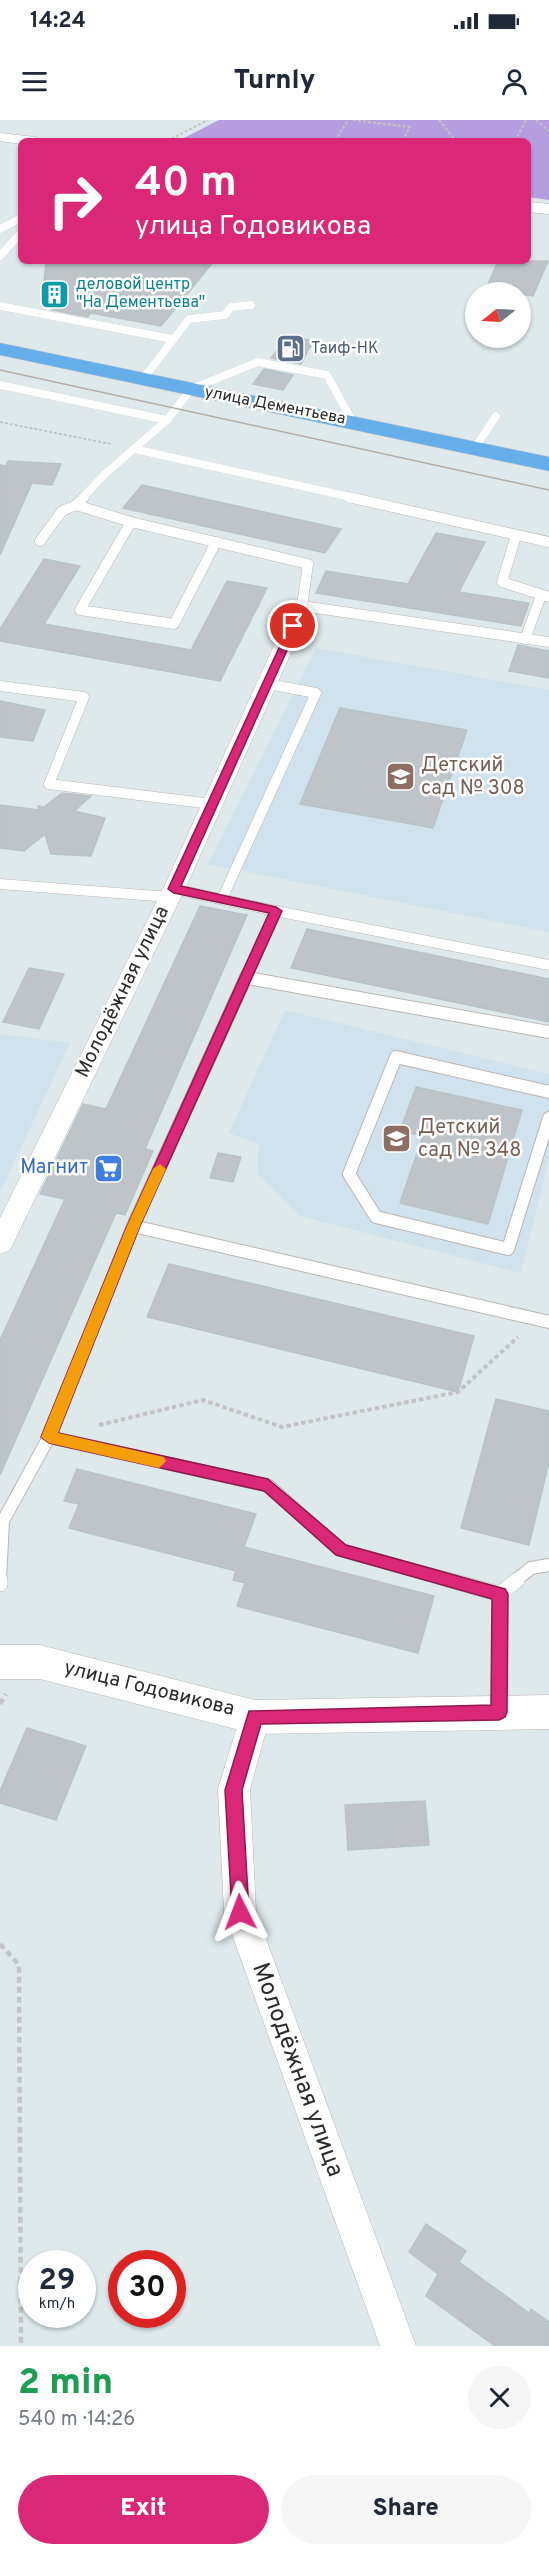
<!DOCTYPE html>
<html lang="en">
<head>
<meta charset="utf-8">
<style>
  :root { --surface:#fff; --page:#f6f6f7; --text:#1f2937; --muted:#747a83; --accent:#db2777 }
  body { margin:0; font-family:Overpass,sans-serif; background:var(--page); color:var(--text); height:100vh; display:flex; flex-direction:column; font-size:22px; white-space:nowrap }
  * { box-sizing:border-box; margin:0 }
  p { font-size:20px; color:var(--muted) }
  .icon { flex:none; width:33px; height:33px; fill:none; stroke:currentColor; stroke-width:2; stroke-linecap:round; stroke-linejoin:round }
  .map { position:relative; height:2226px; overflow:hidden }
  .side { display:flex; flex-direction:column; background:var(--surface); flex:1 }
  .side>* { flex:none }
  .banner { position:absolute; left:18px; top:18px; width:513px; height:126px; border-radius:9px; box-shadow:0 2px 4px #0004; background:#db2777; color:#fff; overflow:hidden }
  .needle { width:39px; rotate:252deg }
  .buttons { position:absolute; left:465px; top:162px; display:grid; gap:12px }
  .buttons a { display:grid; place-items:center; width:66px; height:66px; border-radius:50%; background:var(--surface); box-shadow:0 2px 4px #0004; font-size:30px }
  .speed { position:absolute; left:18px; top:2130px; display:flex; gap:12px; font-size:30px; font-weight:700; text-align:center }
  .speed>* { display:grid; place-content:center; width:78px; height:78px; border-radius:50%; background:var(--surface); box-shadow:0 2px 4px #0004; line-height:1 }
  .speed small { font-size:15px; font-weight:400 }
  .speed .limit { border:9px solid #d22; background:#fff; color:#111 }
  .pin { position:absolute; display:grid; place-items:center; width:51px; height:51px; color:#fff; margin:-26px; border:3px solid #fff; border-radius:50%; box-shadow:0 2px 6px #0007 }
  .me { position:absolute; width:66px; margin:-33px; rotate:357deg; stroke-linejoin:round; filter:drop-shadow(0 0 4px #0008) }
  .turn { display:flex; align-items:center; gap:21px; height:126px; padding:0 18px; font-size:27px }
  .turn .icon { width:78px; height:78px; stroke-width:2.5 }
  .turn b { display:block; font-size:42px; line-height:51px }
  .round { display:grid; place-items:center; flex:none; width:63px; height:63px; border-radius:32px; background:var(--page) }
  .head { display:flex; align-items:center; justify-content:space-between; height:102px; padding:0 18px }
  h1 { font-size:36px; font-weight:800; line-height:45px; color:#1e9e55 }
  .button { display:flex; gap:12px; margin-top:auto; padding:12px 18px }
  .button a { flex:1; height:69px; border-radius:36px; background:var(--accent); color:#fff; font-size:24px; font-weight:800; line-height:69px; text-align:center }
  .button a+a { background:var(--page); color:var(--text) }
  .status { display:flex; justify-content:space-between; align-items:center; height:42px; padding:0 30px; background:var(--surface); direction:ltr }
  .status svg { height:16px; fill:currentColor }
  header { display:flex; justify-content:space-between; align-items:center; height:78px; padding:0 18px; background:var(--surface); font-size:27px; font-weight:800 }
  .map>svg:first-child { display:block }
  .education { fill:#cfe2ed }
  .green { fill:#b59ee0 }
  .building { fill:#bec4c8; stroke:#b8c3c8; stroke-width:1.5 }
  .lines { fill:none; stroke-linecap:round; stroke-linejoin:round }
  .service-far3-casing { stroke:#bbb4af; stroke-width:8 }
  .service-far2-casing { stroke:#bbb4af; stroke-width:11 }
  .service-far1-casing { stroke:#bbb4af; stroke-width:14 }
  .service-casing { stroke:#bbb4af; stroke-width:16 }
  .minor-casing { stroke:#bbb4af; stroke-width:1 }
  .tertiary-casing { stroke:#bbb4af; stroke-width:1 }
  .primary-casing { stroke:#c4c4c4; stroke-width:1 }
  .path-far2 { stroke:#c4c4c4; stroke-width:2; stroke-dasharray:3 2; stroke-linecap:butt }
  .path-far1 { stroke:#c4c4c4; stroke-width:4; stroke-dasharray:4.5 3; stroke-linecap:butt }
  .path { stroke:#c4c4c4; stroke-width:4.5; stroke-dasharray:6 4; stroke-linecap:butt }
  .service-far3 { stroke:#fff; stroke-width:8 }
  .service-far2 { stroke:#fff; stroke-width:10 }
  .service-far1 { stroke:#fff; stroke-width:12 }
  .service { stroke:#fff; stroke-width:15 }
  .minor { fill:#fff; fill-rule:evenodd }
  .tertiary { fill:#fff; fill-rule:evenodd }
  .primary { fill:#66aeea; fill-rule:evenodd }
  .tram { stroke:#b5aca1; stroke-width:1.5 }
  .route { fill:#db2777; stroke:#8e194d; stroke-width:1.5 }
  .slow { fill:#f59e0b }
  .labels { text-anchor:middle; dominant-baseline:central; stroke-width:5; stroke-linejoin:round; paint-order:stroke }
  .far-culture-label { font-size:16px; fill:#0d838f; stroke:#fff; text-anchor:start }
  .far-service-label { font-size:16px; fill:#4e5e75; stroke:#fff; text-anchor:start }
  .far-street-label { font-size:16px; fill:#2b2b2b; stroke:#fff }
  .education-label { font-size:20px; fill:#785e54; stroke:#fff; text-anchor:start }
  .street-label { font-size:20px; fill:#2b2b2b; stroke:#fff }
  .shop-label { font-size:20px; fill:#366cbe; stroke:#fff; text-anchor:end }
  .near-street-label { font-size:24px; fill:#2b2b2b; stroke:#fff }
</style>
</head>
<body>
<div class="status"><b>14:24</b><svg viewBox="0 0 49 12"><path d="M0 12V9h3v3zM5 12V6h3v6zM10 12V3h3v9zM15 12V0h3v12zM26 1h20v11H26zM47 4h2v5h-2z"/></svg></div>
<header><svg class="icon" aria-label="menu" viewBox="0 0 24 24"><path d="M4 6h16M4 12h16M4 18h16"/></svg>Turnly<svg class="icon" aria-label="person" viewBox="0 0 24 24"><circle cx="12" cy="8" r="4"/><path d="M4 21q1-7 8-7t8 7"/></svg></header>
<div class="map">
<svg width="549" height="2226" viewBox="0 0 549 2226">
  <rect width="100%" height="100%" fill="#dee9ec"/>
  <!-- education -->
  <g class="education">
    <path d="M316,528L549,570V812L208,744Z"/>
    <path d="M285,890L549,954V1038L521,1153L300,1096L257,1053L259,1024L229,1013Z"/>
    <path d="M0,914L70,923L0,1072Z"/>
  </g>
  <!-- green -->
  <path class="green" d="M219,0H549V80L528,77V21H178Z"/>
  <!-- building -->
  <g class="building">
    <path d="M46,141H214L161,206L91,193L88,197L52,190L55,186L42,184Z"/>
    <path d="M498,141H548L533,176L486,169Z"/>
    <path d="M288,216L313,221L301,244L271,238Z"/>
    <path d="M264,249L293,255L283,270L253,264Z"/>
    <path d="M8,341L61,344L52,365L32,363L0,435V345L6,346Z"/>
    <path d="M142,365L341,409L325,433L123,388Z"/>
    <path d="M436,413L485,422L459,472L529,483L521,506L316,473L326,451L408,464Z"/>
    <path d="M44,439L80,446L44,504L191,530L227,461L267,468L220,561L0,521V509Z"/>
    <path d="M518,525L549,531V558L509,551Z"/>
    <path d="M0,581L45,590L33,621L0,617Z"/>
    <path d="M340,588L467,610L433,708L300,684Z"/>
    <path d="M62,673L91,676L74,691L105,698L91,736L51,734L45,714L24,731L0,728V685L39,690L38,686L44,687Z"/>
    <path d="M200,786L247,795L145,1029L153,1031L125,1095L116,1093L0,1355V1220L65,1079L40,1074L83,984L106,989Z"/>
    <path d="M307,809L549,859V902L291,848Z"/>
    <path d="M29,848L64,854L39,909L3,902Z"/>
    <path d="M416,967L522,990L488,1104L400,1083L423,1016L400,1011Z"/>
    <path d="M218,1033L241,1037L233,1062L210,1058Z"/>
    <path d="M169,1144L474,1216L458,1272L147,1197Z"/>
    <path d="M496,1279L549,1291V1342L529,1425L461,1408Z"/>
    <path d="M77,1349L256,1394L244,1427L434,1476L418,1533L237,1486L245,1463L233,1460L236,1451L69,1408L79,1384L64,1381Z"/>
    <path d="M27,1608L86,1626L56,1700L0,1683V1671Z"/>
    <path d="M425,1681L429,1725L348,1730L345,1685Z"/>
    <path d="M426,2104L466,2131L459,2142L529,2193L531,2189L549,2202V2226H495L426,2176L438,2154L409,2132Z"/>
  </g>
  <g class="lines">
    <defs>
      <g id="service-far3">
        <path d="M0,109L21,98"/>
        <path d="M0,136L21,113"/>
        <path d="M0,186L172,219"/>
        <path d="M143,259L189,199L225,195L231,187L251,185"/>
        <path d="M0,265L167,300"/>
        <path d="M475,328L496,296"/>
        <path d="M134,329L355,378"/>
        <path d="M82,378L105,354L167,300L191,269L258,242L327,255L352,301"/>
      </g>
      <g id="service-far2">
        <path d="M84,377L76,385L131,402L308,444L302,486L549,522"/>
        <path d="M348,377L549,422"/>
        <path d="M131,402L80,490L174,504L216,422"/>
        <path d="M516,416L502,462L549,477"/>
        <path d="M40,421L62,391L76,385"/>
        <path d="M525,519L541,476"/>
        <path d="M0,566L84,577L49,664L212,684"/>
        <path d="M0,764L169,777"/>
        <path d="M174,769L276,791"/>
        <path d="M222,779L316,573L268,564"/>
        <path d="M246,856L276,791L549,845"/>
      </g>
      <g id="service-far1">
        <path d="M248,858L549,912"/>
        <path d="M549,972L396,937L349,1054L376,1097L508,1129L549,998"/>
        <path d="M133,1106L549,1202"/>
        <path d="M49,1317L269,1366L341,1430L454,1461"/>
        <path d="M0,1461L3,1401L49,1317L133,1106L247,855"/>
        <path d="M515,1461L531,1448L549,1445"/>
      </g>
      <g id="service">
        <path d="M449,1460L500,1474"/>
        <path d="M0,1464V1460"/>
        <path d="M499,1591L500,1474L517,1460"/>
      </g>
      <g id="minor">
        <path d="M0,13L35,17L42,21H21V24L0,21Z"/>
        <path d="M528,82L549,84V94L528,92Z"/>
        <path d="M302,480L312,486L185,769L13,1124L9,1131L0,1134V1098L163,769L292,486Z"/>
        <path d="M255,1583L266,1587L270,1597L250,1669L256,1792L416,2226H380L224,1792L218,1669L240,1597L244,1587Z"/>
      </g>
      <path id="tertiary" d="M0,1525H40L255,1580L549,1575V1609L255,1614L40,1559H0Z"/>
      <path id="primary" d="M0,223L549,337V351L0,235Z"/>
    </defs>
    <!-- service-far3 casing -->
    <use href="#service-far3" class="service-far3-casing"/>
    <!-- service-far2 casing -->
    <use href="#service-far2" class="service-far2-casing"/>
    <!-- service-far1 casing -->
    <use href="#service-far1" class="service-far1-casing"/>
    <!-- service casing -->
    <use href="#service" class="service-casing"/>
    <!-- minor casing -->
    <use href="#minor" class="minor-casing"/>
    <!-- tertiary casing -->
    <use href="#tertiary" class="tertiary-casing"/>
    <!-- primary casing -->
    <use href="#primary" class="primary-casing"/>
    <!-- path-far2 -->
    <g class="path-far2">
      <path d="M353,0L410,7L402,21"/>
      <path d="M439,0L456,21"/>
      <path d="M536,0L549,11"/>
      <path d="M167,21L208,0"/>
      <path d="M335,21L348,0"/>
      <path d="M515,21L526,0"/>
      <path d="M0,302L111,324"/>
    </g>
    <!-- path-far1 -->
    <path class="path-far1" d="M99,1305L203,1280L282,1307L458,1272L518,1217"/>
    <!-- path -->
    <g class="path">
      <path d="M0,1584L6,1574"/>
      <path d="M0,1824L19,1845L21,2226"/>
    </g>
    <!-- service-far3 -->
    <use href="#service-far3" class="service-far3"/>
    <!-- service-far2 -->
    <use href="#service-far2" class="service-far2"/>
    <!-- service-far1 -->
    <use href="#service-far1" class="service-far1"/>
    <!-- service -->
    <use href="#service" class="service"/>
    <!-- minor -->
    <use href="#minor" class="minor"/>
    <!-- tertiary -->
    <use href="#tertiary" class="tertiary"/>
    <!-- primary -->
    <use href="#primary" class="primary"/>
    <!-- tram -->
    <path class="tram" d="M0,250L549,370"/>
  </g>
  <!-- route -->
  <path class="route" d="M290,504L298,506L181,766L276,787L282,791L140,1106L58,1313L268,1359L346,1425L505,1469L508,1474L507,1592L505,1597L499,1600L261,1604L242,1670L249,1792L246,1798L240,1800L234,1798L232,1792L225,1670L249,1591L491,1585L492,1479L336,1435L264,1371L49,1323L41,1317L127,1106L269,793L174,773L168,769Z"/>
  <!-- slow -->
  <path class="slow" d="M160,1044L166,1049L140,1106L58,1313L164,1337L166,1341L159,1348L49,1323L41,1317L127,1106L153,1049Z"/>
  <!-- icons -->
  <defs>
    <symbol id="building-square" viewBox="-11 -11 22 22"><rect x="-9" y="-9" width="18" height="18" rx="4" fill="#0f9aa8" stroke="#fff"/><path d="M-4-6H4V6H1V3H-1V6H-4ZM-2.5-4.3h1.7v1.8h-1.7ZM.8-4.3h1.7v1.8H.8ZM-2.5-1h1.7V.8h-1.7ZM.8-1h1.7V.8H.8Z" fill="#fff"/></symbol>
    <symbol id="fuel-square" viewBox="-11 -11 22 22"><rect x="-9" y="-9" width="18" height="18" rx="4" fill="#5c6f8a" stroke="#fff"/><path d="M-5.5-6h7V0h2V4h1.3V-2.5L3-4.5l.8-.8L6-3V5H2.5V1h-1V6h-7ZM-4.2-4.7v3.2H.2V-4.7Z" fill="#fff"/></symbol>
    <symbol id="school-square" viewBox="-11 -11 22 22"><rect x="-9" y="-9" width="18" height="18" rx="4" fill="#8d6e63" stroke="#fff"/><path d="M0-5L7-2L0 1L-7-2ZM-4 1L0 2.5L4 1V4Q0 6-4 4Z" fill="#fff"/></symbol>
    <symbol id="supermarket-square" viewBox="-11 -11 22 22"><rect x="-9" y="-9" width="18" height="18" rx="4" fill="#3f7fe0" stroke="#fff"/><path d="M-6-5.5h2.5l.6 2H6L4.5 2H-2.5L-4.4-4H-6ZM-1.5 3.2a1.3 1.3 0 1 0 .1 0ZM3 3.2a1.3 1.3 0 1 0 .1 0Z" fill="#fff"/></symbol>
  </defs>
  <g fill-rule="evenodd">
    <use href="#building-square" x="38" y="158" width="33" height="33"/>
    <use href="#fuel-square" x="274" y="212" width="33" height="33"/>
    <use href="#school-square" x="384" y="640" width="33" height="33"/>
    <use href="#school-square" x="380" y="1002" width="33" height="33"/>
    <use href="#supermarket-square" x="92" y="1032" width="33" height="33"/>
  </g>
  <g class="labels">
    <!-- far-culture labels -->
    <g class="far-culture-label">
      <text x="76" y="165">деловой центр<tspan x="76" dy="18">"На Дементьева"</tspan></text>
    </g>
    <!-- far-service labels -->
    <g class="far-service-label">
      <text x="311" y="229">Таиф-НК</text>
    </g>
    <!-- far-street labels -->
    <g class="far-street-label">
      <text transform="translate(275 286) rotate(11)">улица Дементьева</text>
    </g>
    <!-- education labels -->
    <g class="education-label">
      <text x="421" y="646">Детский<tspan x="421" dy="23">сад № 308</tspan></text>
      <text x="418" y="1008">Детский<tspan x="418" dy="23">сад № 348</tspan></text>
    </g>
    <!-- street labels -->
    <g class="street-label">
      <text transform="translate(123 872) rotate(-64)">Молодёжная улица</text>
      <text transform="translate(149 1569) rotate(14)">улица Годовикова</text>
    </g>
    <!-- shop labels -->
    <g class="shop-label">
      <text x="88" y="1048">Магнит</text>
    </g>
    <!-- near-street labels -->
    <g class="near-street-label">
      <text transform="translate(297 1950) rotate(70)">Молодёжная улица</text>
    </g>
  </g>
</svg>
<div class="buttons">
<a><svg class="needle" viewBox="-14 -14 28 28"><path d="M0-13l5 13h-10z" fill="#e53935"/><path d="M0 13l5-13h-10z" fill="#747a83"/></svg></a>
</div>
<div class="speed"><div>29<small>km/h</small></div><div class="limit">30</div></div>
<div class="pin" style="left:293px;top:506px;background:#d93025"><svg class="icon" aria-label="arrive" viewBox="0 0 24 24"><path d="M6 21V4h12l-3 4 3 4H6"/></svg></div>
<svg class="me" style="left:240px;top:1792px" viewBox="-20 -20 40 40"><path d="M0-17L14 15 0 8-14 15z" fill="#db2777" stroke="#fff" stroke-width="4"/></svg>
<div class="banner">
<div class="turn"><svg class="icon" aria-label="right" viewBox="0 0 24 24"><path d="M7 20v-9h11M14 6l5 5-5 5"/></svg><div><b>40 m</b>улица Годовикова</div></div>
</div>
</div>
<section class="side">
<div class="head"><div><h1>2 min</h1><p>540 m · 14:26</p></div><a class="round"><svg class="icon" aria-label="close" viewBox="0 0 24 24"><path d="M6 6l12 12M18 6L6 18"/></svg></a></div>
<div class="button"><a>Exit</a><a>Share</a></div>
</section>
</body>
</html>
